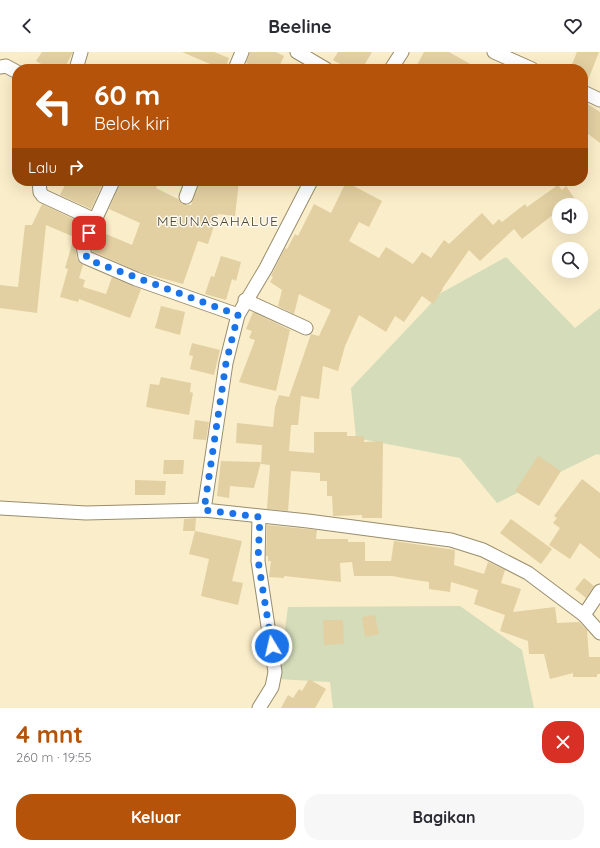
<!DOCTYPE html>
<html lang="id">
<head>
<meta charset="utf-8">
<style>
  :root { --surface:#fff; --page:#f7f7f7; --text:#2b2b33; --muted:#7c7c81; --accent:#b45309 }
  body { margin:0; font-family:Quicksand,sans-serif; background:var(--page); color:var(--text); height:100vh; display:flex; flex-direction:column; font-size:15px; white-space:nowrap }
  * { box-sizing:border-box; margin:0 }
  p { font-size:13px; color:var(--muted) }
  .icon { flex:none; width:22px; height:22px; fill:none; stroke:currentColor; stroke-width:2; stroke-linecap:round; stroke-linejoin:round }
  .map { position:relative; height:656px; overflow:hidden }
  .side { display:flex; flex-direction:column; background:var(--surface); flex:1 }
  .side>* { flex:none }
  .hud { position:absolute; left:12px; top:12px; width:576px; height:122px; border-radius:16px; box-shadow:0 4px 16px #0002; background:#b45309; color:#fff; overflow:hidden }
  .buttons { position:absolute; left:552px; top:146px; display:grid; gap:8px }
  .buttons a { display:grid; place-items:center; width:36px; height:36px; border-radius:50%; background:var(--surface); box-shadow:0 4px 16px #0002; font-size:20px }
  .pin { position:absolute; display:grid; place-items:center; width:34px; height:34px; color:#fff; margin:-17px; border-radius:8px; box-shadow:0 2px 6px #0006 }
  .me { position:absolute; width:44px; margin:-22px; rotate:351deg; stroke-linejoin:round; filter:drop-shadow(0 0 3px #0008) }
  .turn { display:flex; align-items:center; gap:14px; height:84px; padding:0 16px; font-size:18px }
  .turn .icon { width:52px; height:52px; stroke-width:2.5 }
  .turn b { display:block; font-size:28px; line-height:34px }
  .then { display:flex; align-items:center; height:38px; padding:0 16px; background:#0003; gap:8px; font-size:15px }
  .round { display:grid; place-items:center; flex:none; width:42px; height:42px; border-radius:16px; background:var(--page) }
  .head { display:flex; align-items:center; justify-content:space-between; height:68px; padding:0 16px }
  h1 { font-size:24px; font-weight:700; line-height:30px; color:var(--accent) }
  .action { display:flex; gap:8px; margin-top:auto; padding:8px 16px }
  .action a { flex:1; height:46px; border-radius:16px; background:var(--accent); color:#fff; font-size:16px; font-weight:700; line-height:46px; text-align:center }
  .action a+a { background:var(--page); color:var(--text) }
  header { display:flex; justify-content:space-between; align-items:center; height:52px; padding:0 16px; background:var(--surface); font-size:18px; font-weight:700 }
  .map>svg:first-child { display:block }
  .green { fill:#d4dcba }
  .building { fill:#e2d0a2 }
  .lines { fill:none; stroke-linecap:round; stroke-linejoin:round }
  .street-casing { stroke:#998d6c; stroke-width:15 }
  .street { stroke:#fff; stroke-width:13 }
  .route { stroke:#1a73e8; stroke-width:7; stroke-dasharray:0 12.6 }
  .labels { text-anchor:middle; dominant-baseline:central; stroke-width:3; stroke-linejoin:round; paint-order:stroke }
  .quarter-label { font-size:14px; letter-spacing:1px; fill:#524729; stroke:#fdfaf3 }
</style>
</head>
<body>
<header><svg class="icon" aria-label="back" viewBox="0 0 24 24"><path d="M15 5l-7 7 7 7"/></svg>Beeline<svg class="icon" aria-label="heart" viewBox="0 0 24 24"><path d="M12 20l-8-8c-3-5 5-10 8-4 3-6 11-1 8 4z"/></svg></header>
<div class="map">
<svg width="600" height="656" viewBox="0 0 600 656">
  <rect width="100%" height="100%" fill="#faedc9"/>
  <!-- green -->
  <g class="green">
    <path d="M506,205L575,276L600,256V403L597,402L497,451L460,406L356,386L351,336L441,241Z"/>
    <path d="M460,554L522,598L534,656H333L330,630L278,627L288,555Z"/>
  </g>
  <!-- building -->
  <g class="building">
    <path d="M42,0H73L64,17H50L36,9Z"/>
    <path d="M182,0H214L229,6L225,17H222Z"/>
    <path d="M250,0H276L284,4L278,17H259L246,11Z"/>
    <path d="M338,0H372L362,17H340L342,13L333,8Z"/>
    <path d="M424,0H449L479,17H415Z"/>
    <path d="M577,0H599L586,33L583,32V17H570Z"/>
    <path d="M583,49L600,60V91L583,78Z"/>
    <path d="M67,129H104L91,157L60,143Z"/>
    <path d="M121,129H160L156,136L178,147L183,152L191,153L200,129H239L235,164L218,162L208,192L198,189L183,232L139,220L92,199L91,195L99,179L132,193L140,171L109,157Z"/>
    <path d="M346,130L382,149L369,175L359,170L349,189L379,206L386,195L413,212L422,200L431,206L444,188L449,192L482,161L493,173L499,167L502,170L525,152L527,155L558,133L562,138L566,134L579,153H559V158L522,187L514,177L480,209L469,198L442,237H443L433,252L422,244L404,270L395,264L386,280L359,263L345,294L338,319L323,314L319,347L301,344L298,373H291L289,399L314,401V380H347V384H364V390L383,389L382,466H362V463L333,464L332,444H327V429H320V421L291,419L288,459L267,457L270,413L261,412L262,393L236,391L237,371L273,375L275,355L279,343L289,345L311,282L319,284L331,258L299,242L294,262L278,254L282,238L270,230L273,225L271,224L285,196L287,197L295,182L298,184L314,152L331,161Z"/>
    <path d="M42,152L84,172L75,195L77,207L83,213L79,226L85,228L83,235L106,242L112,225L141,237L130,266L79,247L78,250L60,245L68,217L65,216L74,185L46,173L37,261L0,256V233L18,235L25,173H32Z"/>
    <path d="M221,204L241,210L236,229L232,227L226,248L205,242L211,224L214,225Z"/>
    <path d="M161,254L185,260L180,283L155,276Z"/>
    <path d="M253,260L290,278L276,339L239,330L255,288L249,286L252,279L246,277Z"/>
    <path d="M192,291L220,298L214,323L190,317L193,304L189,303Z"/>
    <path d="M161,325L191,331L190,340L193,341L189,363L146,355L150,332L159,333Z"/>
    <path d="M195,368L209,370L206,388L193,387Z"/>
    <path d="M538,404L561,419L539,454L515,439Z"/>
    <path d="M164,408H184L183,422H163Z"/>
    <path d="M221,409L261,410L254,436L230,434L229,446L217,444Z"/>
    <path d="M582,427L600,441V507L580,491L570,507L549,493L560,476L553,471L557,466L554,464Z"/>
    <path d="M135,428L166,429L165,443H135Z"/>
    <path d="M196,466L195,479L242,489L232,529L243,531L238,553L201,544L209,507L189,502L195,479H183L184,467Z"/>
    <path d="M511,467L552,497L541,512L500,481Z"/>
    <path d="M267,473L317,478L316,487H348V490H365V509H391L394,489L455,498L454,513L484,522L488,510L505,518L501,531L521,537L513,560L555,555L557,571L579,570L587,578L589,605H600V622H597V625H573V621L550,627L544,602H529L528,589L500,579L505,563L474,552L478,538L451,530L450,540L429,537V530L409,527L392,524H354L352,510L340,511L341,530L284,524V526L269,525L271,509H268V504H266Z"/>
    <path d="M584,526L594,534L586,546L575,537Z"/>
    <path d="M375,563L379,582L365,585L362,565Z"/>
    <path d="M323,568H343L344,592L324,593Z"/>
    <path d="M309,627L326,637L315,656H281L288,643L293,646L299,637L302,639Z"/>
  </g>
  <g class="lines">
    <defs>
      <g id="street">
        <path d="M297,0L326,17"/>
        <path d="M494,0L532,17"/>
        <path d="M0,15L6,14L17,20"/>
        <path d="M76,17L81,0"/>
        <path d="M235,17L242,0"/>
        <path d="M391,17L402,0"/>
        <path d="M583,40L600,48"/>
        <path d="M39,129L40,140L43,144L95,168"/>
        <path d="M113,129L83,194L85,205L136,227L238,263"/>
        <path d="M186,145L192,129"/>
        <path d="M245,248L306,276"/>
        <path d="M0,456L86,461L204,458L308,469L451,488L483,498L528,521L584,563L600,581"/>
        <path d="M204,458L226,311L238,263L266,216L311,129"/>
        <path d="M584,563L600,539"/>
        <path d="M259,656L272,635L275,620L258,509L259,465"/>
      </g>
    </defs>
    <!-- street casing -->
    <use href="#street" class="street-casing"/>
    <!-- street -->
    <use href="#street" class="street"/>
  </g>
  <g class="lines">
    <!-- route -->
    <path class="route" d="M89,181L83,199L89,208L238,263L226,311L204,458L260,465L258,508L272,594"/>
  </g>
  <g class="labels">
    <!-- quarter labels -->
    <g class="quarter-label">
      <text x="218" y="169">MEUNASAHALUE</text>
    </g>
  </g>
</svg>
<div class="buttons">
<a><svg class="icon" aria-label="sound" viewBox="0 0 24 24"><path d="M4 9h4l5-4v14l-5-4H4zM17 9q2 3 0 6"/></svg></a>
<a><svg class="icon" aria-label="search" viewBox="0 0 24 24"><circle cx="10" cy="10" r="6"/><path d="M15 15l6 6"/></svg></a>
</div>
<div class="pin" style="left:89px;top:181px;background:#d93025"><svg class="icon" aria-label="arrive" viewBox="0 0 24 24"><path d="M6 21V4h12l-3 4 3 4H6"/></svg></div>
<svg class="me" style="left:272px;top:594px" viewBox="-20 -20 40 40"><circle r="17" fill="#1a73e8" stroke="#fff" stroke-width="3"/><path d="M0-11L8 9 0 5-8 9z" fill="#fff"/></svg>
<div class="hud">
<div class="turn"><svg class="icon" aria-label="left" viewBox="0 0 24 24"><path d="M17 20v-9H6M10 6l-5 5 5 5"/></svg><div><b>60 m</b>Belok kiri</div></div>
<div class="then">Lalu<svg class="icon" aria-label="right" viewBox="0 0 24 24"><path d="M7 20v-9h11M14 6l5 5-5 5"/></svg></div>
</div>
</div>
<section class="side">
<div class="head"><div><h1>4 mnt</h1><p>260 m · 19:55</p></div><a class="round" style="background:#d93025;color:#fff"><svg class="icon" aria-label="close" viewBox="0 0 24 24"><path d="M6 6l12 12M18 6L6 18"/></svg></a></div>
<div class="action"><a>Keluar</a><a>Bagikan</a></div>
</section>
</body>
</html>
